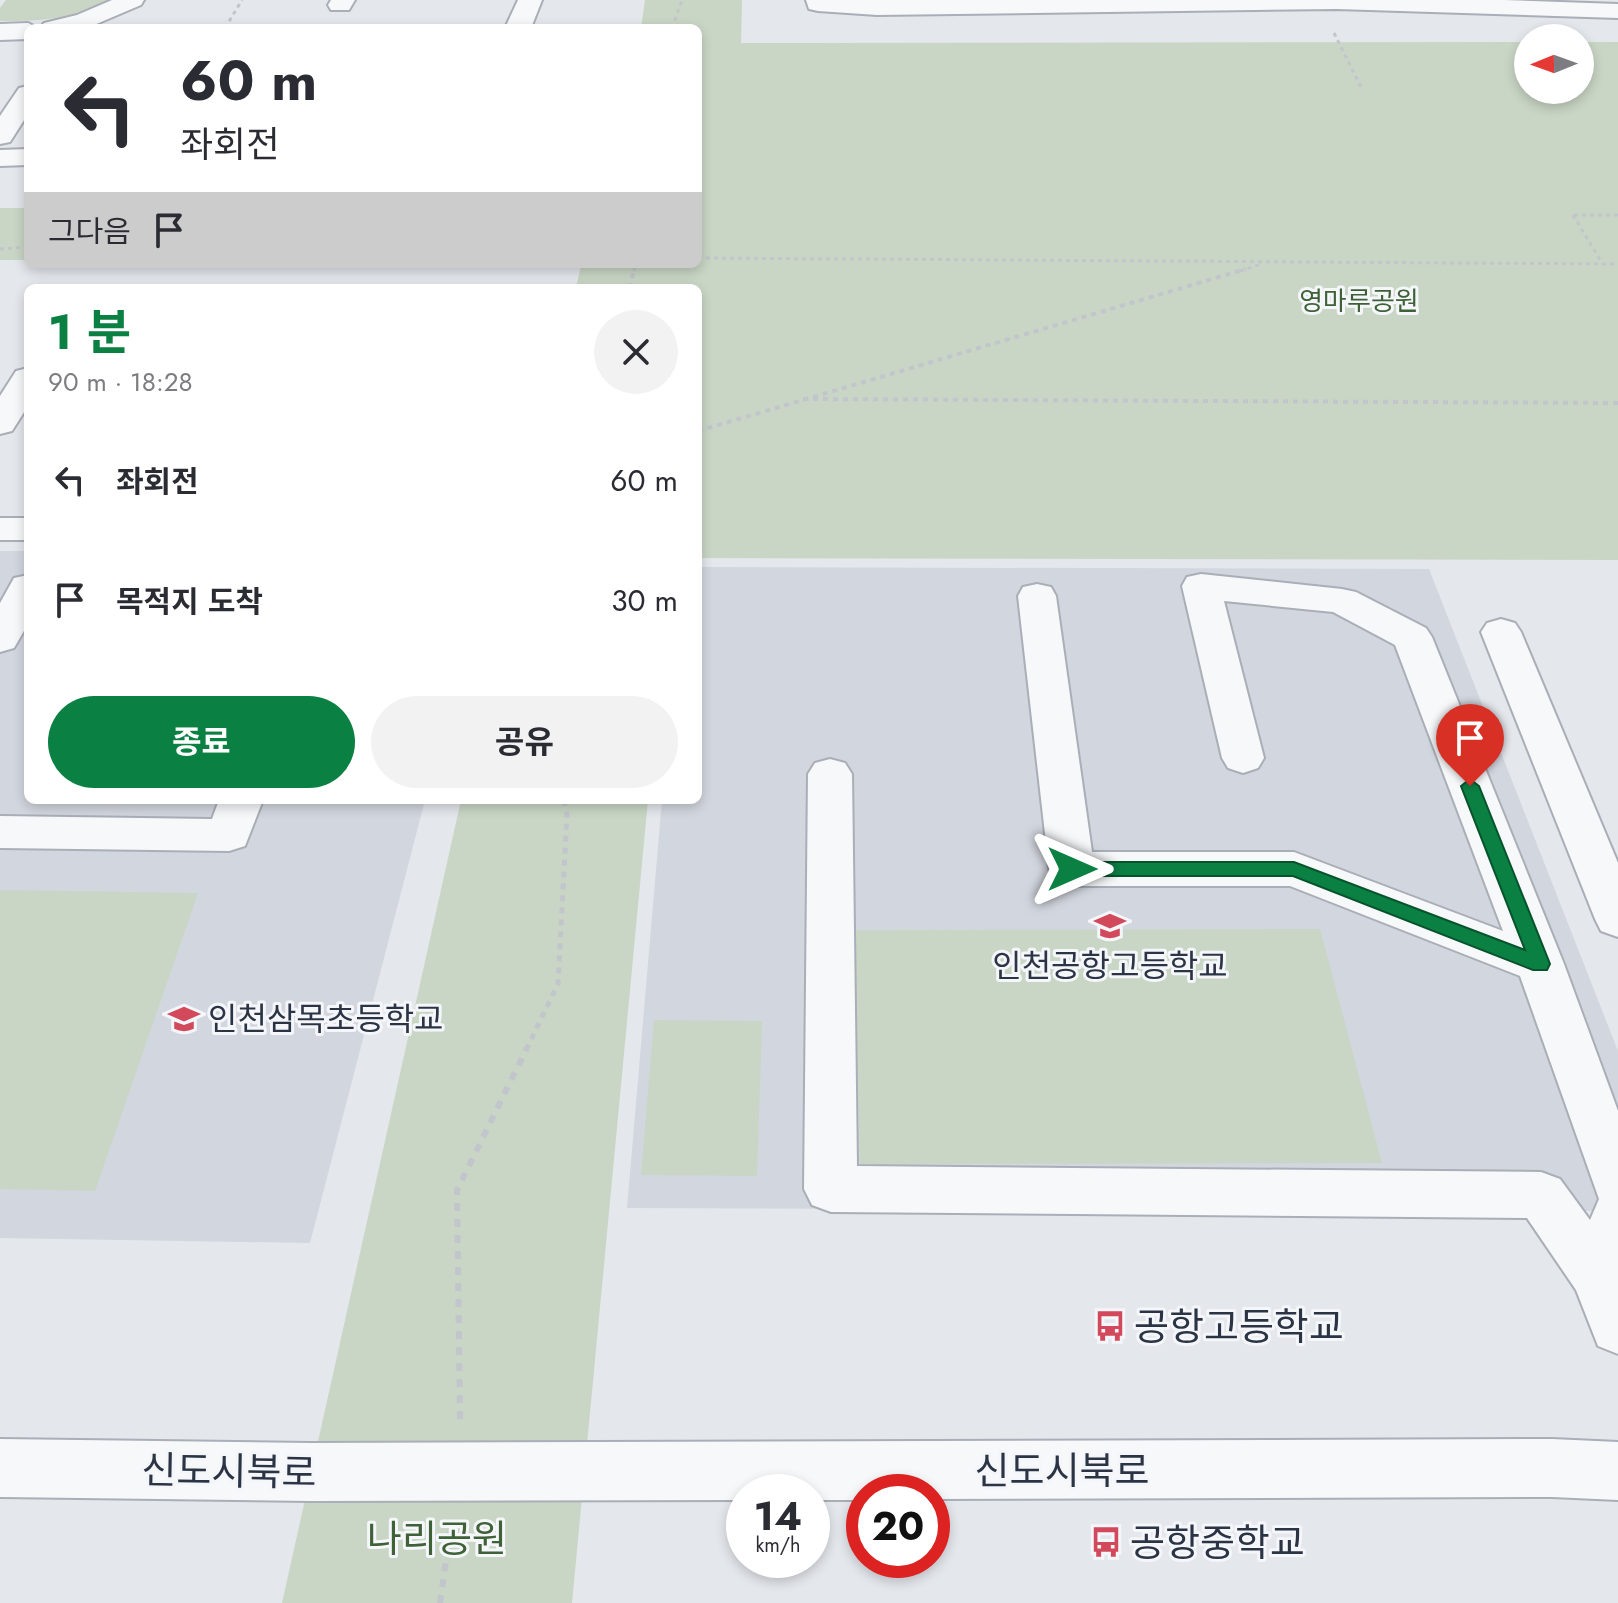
<!DOCTYPE html>
<html lang="ko">
<head>
<meta charset="utf-8">
<style>
  :root { --surface:#fff; --page:#f2f2f3; --text:#2b2b33; --muted:#7c7c81; --accent:#0b8043 }
  body { margin:0; font-family:Jost,"Noto Sans KR",sans-serif; background:var(--page); color:var(--text); height:100vh; display:flex; flex-direction:column; font-size:30px; white-space:nowrap }
  * { box-sizing:border-box; margin:0 }
  p { font-size:26px; color:var(--muted) }
  .icon { flex:none; width:44px; height:44px; fill:none; stroke:currentColor; stroke-width:2; stroke-linecap:round; stroke-linejoin:round }
  .map { position:relative; flex:1; overflow:hidden }
  .side { position:absolute; left:24px; top:284px; width:678px; height:520px; display:flex; flex-direction:column; background:var(--surface); border-radius:12px; box-shadow:0 4px 12px #0003 }
  .side>* { flex:none }
  .hud { position:absolute; left:24px; top:24px; width:678px; height:244px; border-radius:12px; box-shadow:0 4px 12px #0003; background:#fff; color:var(--text); overflow:hidden }
  .needle { width:52px; rotate:269deg }
  .tools { position:absolute; left:1514px; top:24px; display:grid; gap:16px }
  .tools a { display:grid; place-items:center; width:80px; height:80px; border-radius:50%; background:var(--surface); box-shadow:0 4px 12px #0003; font-size:40px }
  .speed { position:absolute; left:726px; top:1474px; display:flex; gap:16px; font-size:40px; font-weight:700; text-align:center }
  .speed>* { display:grid; place-content:center; width:104px; height:104px; border-radius:50%; background:var(--surface); box-shadow:0 4px 12px #0003; line-height:1 }
  .speed small { font-size:20px; font-weight:400 }
  .speed .limit { border:12px solid #d22; background:#fff; color:#111 }
  .pin { position:absolute; display:grid; place-items:center; width:68px; height:68px; color:#fff; margin:-82px -34px; border-radius:50% 50% 50% 0; rotate:-45deg; box-shadow:0 0 8px #0007 }
  .pin .icon { rotate:45deg }
  .me { position:absolute; width:88px; margin:-44px; rotate:90deg; stroke-linejoin:round; filter:drop-shadow(0 0 6px #0008) }
  .turn { display:flex; align-items:center; gap:28px; height:168px; padding:0 24px; font-size:36px }
  .turn .icon { width:104px; height:104px; stroke-width:2.5 }
  .turn b { display:block; font-size:56px; line-height:68px }
  .then { display:flex; align-items:center; height:76px; padding:0 24px; background:#0003; gap:16px; font-size:30px }
  .round { display:grid; place-items:center; flex:none; width:84px; height:84px; border-radius:42px; background:var(--page) }
  .summary { display:flex; align-items:center; justify-content:space-between; height:136px; padding:0 24px }
  h1 { font-size:48px; font-weight:700; line-height:60px; color:var(--accent) }
  .button { display:flex; gap:16px; margin-top:auto; padding:16px 24px }
  .button a { flex:1; height:92px; border-radius:48px; background:var(--accent); color:#fff; font-size:32px; font-weight:700; line-height:92px; text-align:center }
  .button a+a { background:var(--page); color:var(--text) }
  ul { padding:0; list-style:none }
  li { display:flex; align-items:center; gap:24px; height:120px; padding:0 24px }
  li div { flex:1 }
  li b { display:block; font-size:30px }
  li em { font-style:normal }
  .map>svg:first-child { display:block }
  .built { fill:#d2d6de }
  .green { fill:#c9d6c5 }
  .lines { fill:none; stroke-linecap:round; stroke-linejoin:round }
  .minor-casing { stroke:#a9aeb7; stroke-width:4 }
  .path-far3 { stroke:#c2c5cb; stroke-width:3; stroke-dasharray:4 4; stroke-linecap:butt }
  .path-far2 { stroke:#c2c5cb; stroke-width:4; stroke-dasharray:5 5; stroke-linecap:butt }
  .path-far1 { stroke:#c2c5cb; stroke-width:5; stroke-dasharray:6 6; stroke-linecap:butt }
  .path { stroke:#c2c5cb; stroke-width:6; stroke-dasharray:8 8; stroke-linecap:butt }
  .minor { fill:#f7f8fa; fill-rule:evenodd }
  .route { fill:#0b8043; stroke:#07532c; stroke-width:2 }
  .labels { text-anchor:middle; dominant-baseline:central; stroke-width:6; stroke-linejoin:round; paint-order:stroke }
  .far-park-label { font-size:26px; fill:#3f6138; stroke:#f4f6f9 }
  .poi-label { font-size:32px; fill:#2b3445; stroke:#f4f6f9 }
  .near-poi-label { font-size:38px; fill:#2b3445; stroke:#f4f6f9; text-anchor:start }
  .near-street-label { font-size:38px; fill:#2b3445; stroke:#f4f6f9 }
  .near-park-label { font-size:38px; fill:#3f6138; stroke:#f4f6f9 }
</style>
</head>
<body>
<div class="map">
<svg width="1618" height="1603" viewBox="0 0 1618 1603">
  <rect width="100%" height="100%" fill="#e4e7ec"/>
  <!-- built -->
  <g class="built">
    <path d="M0,551H28V800H425L310,1243L0,1238Z"/>
    <path d="M698,567L1429,569L1618,1051V1211L627,1208L662,800H698Z"/>
  </g>
  <!-- green -->
  <g class="green">
    <path d="M6,0H111C68,19 47,21 0,21V8Z"/>
    <path d="M645,0H742L741,43L1528,42V90H1580V42H1618V560L698,558V288H576L581,265L445,264H698V28H641Z"/>
    <rect x="0" y="208" width="28" height="52"/>
    <path d="M461,800H648L572,1603H282Z"/>
    <path d="M0,890L198,893L95,1191L0,1189Z"/>
    <path d="M1320,929L1382,1163L860,1164L854,930Z"/>
    <path d="M654,1020L762,1021L757,1176L641,1175Z"/>
  </g>
  <g class="lines">
    <defs>
      <g id="minor">
        <path d="M112,0H144L141,5L87,28H40L44,23L77,15Z"/>
        <path d="M331,0H355L349,10H331L328,5Z"/>
        <path d="M518,0H542L531,28H505Z"/>
        <path d="M806,0H1504L1618,4V18L1337,9L877,15L818,11L809,9Z"/>
        <path d="M28,23L38,28H28V39L0,40V24Z"/>
        <path d="M28,86V114L10,142L0,144V116L19,88Z"/>
        <path d="M28,149V165L0,166V150Z"/>
        <path d="M28,368V406L12,431L0,434V396L16,371Z"/>
        <rect x="0" y="518" width="28" height="22"/>
        <path d="M1201,574L1342,589L1356,592L1426,628L1432,637L1564,964L1618,1111V1354L1598,1346L1576,1290L1527,1218L831,1212L812,1205L804,1189L808,774L815,763L830,759L845,763L852,774L857,1166L1541,1172L1560,1179L1590,1220L1599,1199L1520,976L1290,886H1072L1056,881L1049,869L1018,596L1023,587L1037,584L1051,587L1056,596L1092,852H1294L1503,931L1395,645L1333,612L1224,601L1264,758L1258,768L1243,773L1228,768L1222,758L1182,586L1187,577Z"/>
        <path d="M28,575V624L14,648L0,652V603L14,578Z"/>
        <path d="M1501,619L1515,623L1521,632L1618,863V937L1601,931L1595,919L1481,632L1487,623Z"/>
        <path d="M219,800H263L245,846L229,851L0,848V816L212,819Z"/>
        <path d="M0,1439L310,1443L1552,1439L1618,1442V1500L1552,1497L932,1499V1492H864V1500H812V1492H744V1500L310,1501L0,1497Z"/>
      </g>
    </defs>
    <!-- minor casing -->
    <use href="#minor" class="minor-casing"/>
    <!-- path-far3 -->
    <g class="path-far3">
      <path d="M225,28L242,0"/>
      <path d="M672,28L682,0"/>
      <path d="M1334,33L1362,89"/>
      <path d="M1573,215L1602,263"/>
      <path d="M1574,215H1618"/>
      <path d="M0,249L28,247"/>
      <path d="M698,258L1618,264"/>
      <path d="M634,271L635,264"/>
      <path d="M1240,271L1262,264"/>
    </g>
    <!-- path-far2 -->
    <g class="path-far2">
      <path d="M630,288L634,269"/>
      <path d="M803,399L1618,403"/>
      <path d="M698,431L1246,269"/>
    </g>
    <!-- path-far1 -->
    <path class="path-far1" d="M526,1050L558,984L567,815L564,800"/>
    <!-- path -->
    <g class="path">
      <path d="M460,1419L457,1190L527,1048"/>
      <path d="M440,1603L451,1525"/>
    </g>
    <!-- minor -->
    <use href="#minor" class="minor"/>
  </g>
  <!-- route -->
  <path class="route" d="M1470,779L1479,786L1550,964L1547,970H1533L1293,876H1072L1063,869L1072,862H1294L1525,950L1461,786Z"/>
  <!-- icons -->
  <defs>
    <symbol id="school-bare" viewBox="-9 -9 18 18"><path d="M0-5L7-2L0 1L-7-2ZM-4 1L0 2.5L4 1V4Q0 6-4 4Z" fill="#d1495b" stroke="#f4f6f9" stroke-width="2.5" paint-order="stroke"/></symbol>
    <symbol id="bus-bare" viewBox="-9 -9 18 18"><path d="M-5-6H5V4H4V6H2V4H-2V6H-4V4H-5ZM-3.5-4V0h7V-4ZM-3.5 1.2v1.5H-2V1.2ZM2 1.2v1.5H3.5V1.2Z" fill="#d1495b" stroke="#f4f6f9" stroke-width="2.5" paint-order="stroke"/></symbol>
  </defs>
  <g fill-rule="evenodd">
    <use href="#school-bare" x="1088" y="904" width="44" height="44"/>
    <use href="#school-bare" x="162" y="997" width="44" height="44"/>
    <use href="#bus-bare" x="1088" y="1304" width="44" height="44"/>
    <use href="#bus-bare" x="1084" y="1520" width="44" height="44"/>
  </g>
  <g class="labels">
    <!-- far-park labels -->
    <g class="far-park-label">
      <text x="1359" y="301">영마루공원</text>
    </g>
    <!-- poi labels -->
    <g class="poi-label">
      <text x="1110" y="966">인천공항고등학교</text>
      <text x="208" y="1019" text-anchor="start">인천삼목초등학교</text>
    </g>
    <!-- near-poi labels -->
    <g class="near-poi-label">
      <text x="1134" y="1326">공항고등학교</text>
      <text x="1130" y="1542">공항중학교</text>
    </g>
    <!-- near-street labels -->
    <g class="near-street-label">
      <text x="1062" y="1470">신도시북로</text>
      <text transform="translate(229 1471) rotate(1)">신도시북로</text>
    </g>
    <!-- near-park labels -->
    <g class="near-park-label">
      <text x="437" y="1538">나리공원</text>
    </g>
  </g>
</svg>
<div class="tools">
<a><svg class="needle" viewBox="-14 -14 28 28"><path d="M0-13l5 13h-10z" fill="#e53935"/><path d="M0 13l5-13h-10z" fill="#7c7c81"/></svg></a>
</div>
<div class="speed"><div>14<small>km/h</small></div><div class="limit">20</div></div>
<div class="pin" style="left:1470px;top:786px;background:#d93025"><svg class="icon" aria-label="arrive" viewBox="0 0 24 24"><path d="M6 21V4h12l-3 4 3 4H6"/></svg></div>
<svg class="me" style="left:1072px;top:869px" viewBox="-20 -20 40 40"><path d="M0-17L14 15 0 8-14 15z" fill="#0b8043" stroke="#fff" stroke-width="4"/></svg>
<div class="hud">
<div class="turn"><svg class="icon" aria-label="left" viewBox="0 0 24 24"><path d="M17 20v-9H6M10 6l-5 5 5 5"/></svg><div><b>60 m</b>좌회전</div></div>
<div class="then">그다음<svg class="icon" aria-label="arrive" viewBox="0 0 24 24"><path d="M6 21V4h12l-3 4 3 4H6"/></svg></div>
</div>
<section class="side">
<div class="summary"><div><h1>1 분</h1><p>90 m · 18:28</p></div><a class="round"><svg class="icon" aria-label="close" viewBox="0 0 24 24"><path d="M6 6l12 12M18 6L6 18"/></svg></a></div>
<ul>
<li><svg class="icon" aria-label="left" viewBox="0 0 24 24"><path d="M17 20v-9H6M10 6l-5 5 5 5"/></svg><div><b>좌회전</b></div><em>60 m</em></li>
<li><svg class="icon" aria-label="arrive" viewBox="0 0 24 24"><path d="M6 21V4h12l-3 4 3 4H6"/></svg><div><b>목적지 도착</b></div><em>30 m</em></li>
</ul>
<div class="button"><a>종료</a><a>공유</a></div>
</section>
</div>
</body>
</html>
